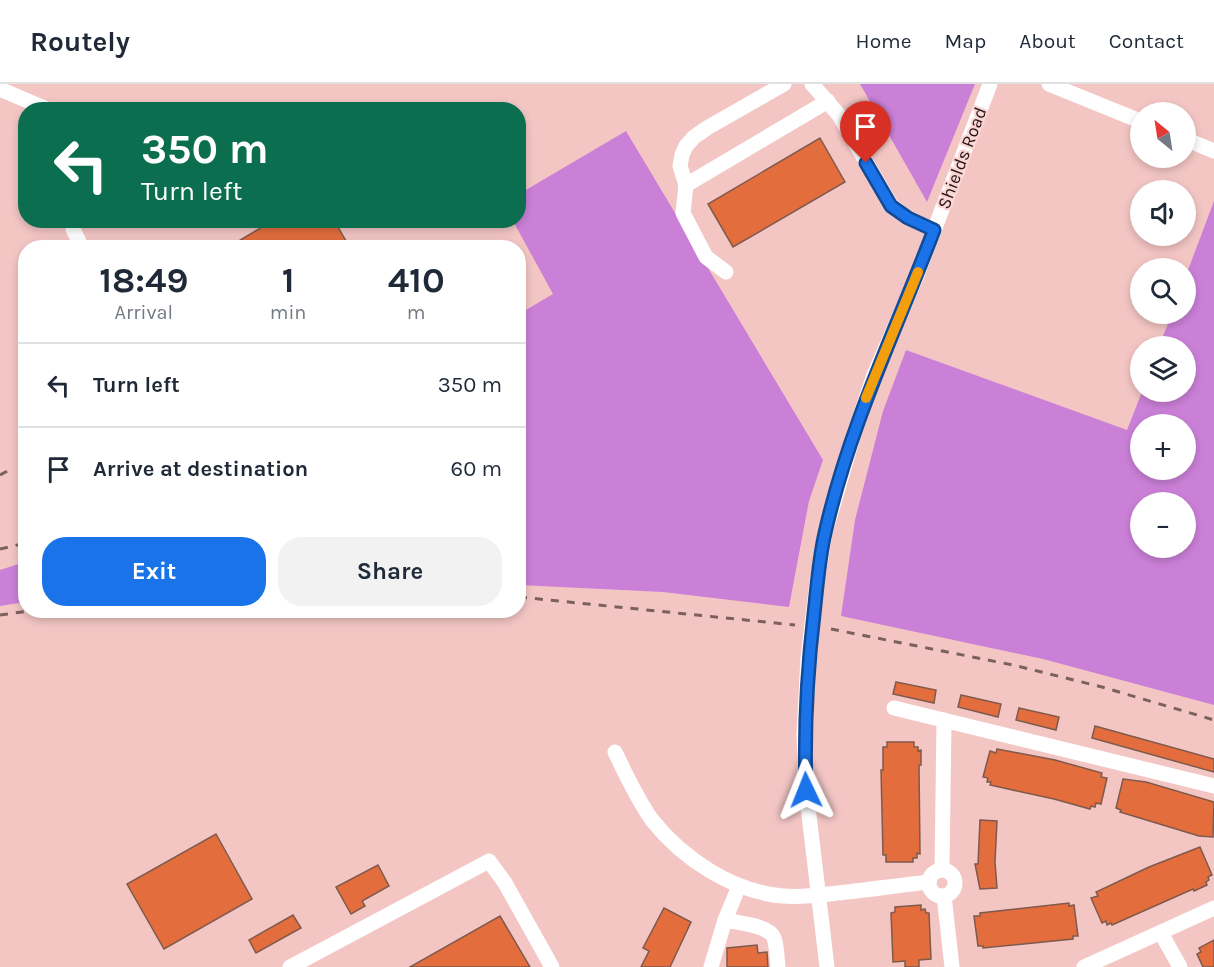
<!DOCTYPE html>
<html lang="en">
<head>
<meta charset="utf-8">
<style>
  :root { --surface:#fff; --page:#f2f2f3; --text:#1f2937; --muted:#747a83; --line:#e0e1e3; --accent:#1a73e8 }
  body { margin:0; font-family:Karla,sans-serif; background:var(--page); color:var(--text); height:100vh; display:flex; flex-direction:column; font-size:22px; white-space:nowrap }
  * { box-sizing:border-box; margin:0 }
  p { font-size:20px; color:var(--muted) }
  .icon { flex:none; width:33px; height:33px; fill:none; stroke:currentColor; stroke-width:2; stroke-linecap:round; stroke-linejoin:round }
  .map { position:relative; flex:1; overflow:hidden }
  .sheet { position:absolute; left:18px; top:156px; width:508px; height:378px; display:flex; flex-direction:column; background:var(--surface); border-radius:24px; box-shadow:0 3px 9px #0003 }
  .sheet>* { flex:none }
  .top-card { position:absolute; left:18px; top:18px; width:508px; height:126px; border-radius:24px; box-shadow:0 3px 9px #0003; background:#0b6e4f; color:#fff; overflow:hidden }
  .needle { width:39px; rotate:330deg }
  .tools { position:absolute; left:1130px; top:18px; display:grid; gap:12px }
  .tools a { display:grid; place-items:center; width:66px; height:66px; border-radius:50%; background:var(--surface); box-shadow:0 3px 9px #0003; font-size:30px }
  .pin { position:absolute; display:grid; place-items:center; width:51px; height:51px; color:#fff; margin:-62px -26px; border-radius:50% 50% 50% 0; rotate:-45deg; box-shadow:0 0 6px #0007 }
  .pin .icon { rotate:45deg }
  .me { position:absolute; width:66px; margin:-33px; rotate:358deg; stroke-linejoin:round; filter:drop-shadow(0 0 4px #0008) }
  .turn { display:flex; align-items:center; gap:21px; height:126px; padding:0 24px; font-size:27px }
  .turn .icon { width:78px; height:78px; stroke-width:2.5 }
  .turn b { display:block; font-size:42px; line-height:51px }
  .eta { display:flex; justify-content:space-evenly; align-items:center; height:102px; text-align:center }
  .eta b { font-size:36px; font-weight:700; line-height:42px }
  .primary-button { display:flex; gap:12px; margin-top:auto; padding:12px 24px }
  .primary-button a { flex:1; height:69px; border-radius:24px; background:var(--accent); color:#fff; font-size:24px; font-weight:700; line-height:69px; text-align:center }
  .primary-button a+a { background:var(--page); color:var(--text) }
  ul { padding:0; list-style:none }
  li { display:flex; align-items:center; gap:18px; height:84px; padding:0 24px; border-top:2px solid var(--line) }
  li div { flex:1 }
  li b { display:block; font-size:22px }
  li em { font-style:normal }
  header { display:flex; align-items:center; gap:36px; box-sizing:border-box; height:84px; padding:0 30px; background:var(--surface); border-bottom:2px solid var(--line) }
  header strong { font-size:28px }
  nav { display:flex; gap:33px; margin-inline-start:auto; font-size:21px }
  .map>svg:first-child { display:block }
  .green { fill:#cb80d8; fill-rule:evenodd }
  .building { fill:#e46d3e; stroke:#7e5a4c; stroke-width:1.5 }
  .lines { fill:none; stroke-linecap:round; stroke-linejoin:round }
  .minor { stroke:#fff; stroke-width:15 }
  .rail { stroke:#7c605f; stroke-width:3; stroke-dasharray:8 8; stroke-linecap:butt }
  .route-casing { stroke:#114b97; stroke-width:15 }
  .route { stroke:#1a73e8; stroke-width:10 }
  .slow { stroke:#f59e0b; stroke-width:10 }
  .labels { text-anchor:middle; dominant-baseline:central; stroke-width:4.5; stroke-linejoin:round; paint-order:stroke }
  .street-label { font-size:18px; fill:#241414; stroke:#fad5d3 }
</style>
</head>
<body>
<header>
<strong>Routely</strong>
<nav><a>Home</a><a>Map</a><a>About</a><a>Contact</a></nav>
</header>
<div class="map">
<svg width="1214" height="883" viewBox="0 0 1214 883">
  <rect width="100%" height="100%" fill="#f3c6c4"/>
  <!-- green -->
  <g class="green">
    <path d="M860,0H975L927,118Z"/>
    <path d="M626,47L823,376L809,417L789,523L663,508L519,501V230L553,210L513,137L519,136V110Z"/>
    <path d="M1214,117V621L1043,575L841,532L855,436L883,327L906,266L1127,346L1142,308H1185V262H1159L1172,230H1185V194ZM1140,340H1185V386H1140ZM1140,418H1185V464H1140Z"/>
    <path d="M25,478V518L0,522V486Z"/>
  </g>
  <!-- building -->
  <g class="building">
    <path d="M820,54L845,98L733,163L708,120Z"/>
    <path d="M274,136H334L350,164H227Z"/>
    <path d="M896,598L936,606L934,619L893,610Z"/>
    <path d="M961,611L1001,620L998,633L958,623Z"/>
    <path d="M1019,624L1059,633L1056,646L1016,636Z"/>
    <path d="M1095,642L1214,675V688L1092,654Z"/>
    <path d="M887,658H914V663H918V667L921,666V681H919L920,770L917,769V774H913V778H886V771H883L881,686H883V663H887Z"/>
    <path d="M997,665L1055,676L1102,689L1101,693L1107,694L1101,720L1096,719L1095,723L1091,722L1090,725L1054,715L990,701L991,698H987L988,694L983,693L990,667L996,669Z"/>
    <path d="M1123,695L1146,698L1214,718L1213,753L1199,752L1120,728L1121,726L1116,724Z"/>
    <path d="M980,736L997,737L995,778L997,804L980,805L975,780H978Z"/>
    <path d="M216,750L252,815L164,865L127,800Z"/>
    <path d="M1200,763L1212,791L1208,793L1209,796L1206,798L1207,801L1194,807L1193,805L1112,841L1111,839L1107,841L1106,837L1102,839L1091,814L1098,812L1096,808L1149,783Z"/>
    <path d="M378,781L389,802L362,817L365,822L351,830L336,803Z"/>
    <path d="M1069,819V822L1074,821L1078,852H1073V855L983,864V862H978L974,832H980V829Z"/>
    <path d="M921,821V826L925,825L926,829H929L931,875L919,876V883H905V877L893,878L891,829L895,828V823Z"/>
    <path d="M664,824L691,838L670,883H641L649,867L643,864Z"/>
    <path d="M293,831L301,844L256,869L249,856Z"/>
    <path d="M500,832L530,883H410Z"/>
    <path d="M1214,856V883H1203L1197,870L1201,868L1199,864Z"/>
    <path d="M757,861L758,869L767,868L768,883H727V864Z"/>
  </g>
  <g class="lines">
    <!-- minor -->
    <g class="minor">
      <path d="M812,0L839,31L891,121L908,134L934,146"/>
      <path d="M1049,0L1140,37"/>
      <path d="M2,6L49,26"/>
      <path d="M1185,55L1214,67"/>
      <path d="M686,101L828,17"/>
      <path d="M73,136V145L82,164"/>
      <path d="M726,188L706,173L683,129L686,101L680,82L682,71L686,62L694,53L707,44L784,0"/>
      <path d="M894,624L1214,702"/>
      <path d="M615,668C626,691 637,715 652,736C683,775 733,808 783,812C804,814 826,810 847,808C874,805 902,801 929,798"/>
      <circle cx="942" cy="799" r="13"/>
      <path d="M942,786L944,636"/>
      <path d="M944,812L952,883"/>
      <path d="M725,836C737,839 769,841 774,854C777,862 777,874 778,883"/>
      <path d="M1161,849L1180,883"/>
      <path d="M290,883L489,777L505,799L552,883"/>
      <path d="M711,883L725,836L739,802"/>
      <path d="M827,883L806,706L804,650L808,574L817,498L825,449L854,350L874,291L917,191L990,0"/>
      <path d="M1084,883L1214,824"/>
    </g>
    <!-- rail -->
    <g class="rail">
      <path d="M0,391L13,384"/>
      <path d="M0,465L26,459"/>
      <path d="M519,513L795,541"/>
      <path d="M0,531L37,526"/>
      <path d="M831,545L1013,581L1102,603L1214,636"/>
    </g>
  </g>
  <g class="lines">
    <defs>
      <path id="route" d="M806,706C804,647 807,589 814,530C817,503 819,475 825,449C849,343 896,246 934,146L908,134L891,122L866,79"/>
    </defs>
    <!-- route casing -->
    <use href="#route" class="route-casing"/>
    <!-- route -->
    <use href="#route" class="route"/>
    <!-- slow -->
    <path class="slow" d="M866,314L918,188"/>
  </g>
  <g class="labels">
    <!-- street labels -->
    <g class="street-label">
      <text transform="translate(962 74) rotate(-69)">Shields Road</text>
    </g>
  </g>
</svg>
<div class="tools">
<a><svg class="needle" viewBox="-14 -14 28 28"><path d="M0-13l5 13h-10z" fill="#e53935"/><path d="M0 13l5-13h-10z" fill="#747a83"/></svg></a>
<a><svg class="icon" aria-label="sound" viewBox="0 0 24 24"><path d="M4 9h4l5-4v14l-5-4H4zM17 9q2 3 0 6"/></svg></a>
<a><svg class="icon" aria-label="search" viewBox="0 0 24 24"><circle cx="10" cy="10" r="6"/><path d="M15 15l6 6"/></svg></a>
<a><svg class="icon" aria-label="layers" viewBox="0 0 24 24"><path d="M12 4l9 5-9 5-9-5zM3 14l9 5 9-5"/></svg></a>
<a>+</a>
<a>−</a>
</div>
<div class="pin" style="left:866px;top:79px;background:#d93025"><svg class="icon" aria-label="arrive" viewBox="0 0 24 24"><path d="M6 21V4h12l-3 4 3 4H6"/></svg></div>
<svg class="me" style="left:806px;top:706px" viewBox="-20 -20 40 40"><path d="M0-17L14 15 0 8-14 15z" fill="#1a73e8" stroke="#fff" stroke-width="4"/></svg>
<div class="top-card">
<div class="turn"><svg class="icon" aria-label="left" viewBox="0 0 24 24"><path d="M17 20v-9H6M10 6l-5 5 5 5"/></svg><div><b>350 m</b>Turn left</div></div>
</div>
<section class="sheet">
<div class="eta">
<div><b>18:49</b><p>Arrival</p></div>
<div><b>1</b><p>min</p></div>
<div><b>410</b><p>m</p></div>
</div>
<ul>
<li><svg class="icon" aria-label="left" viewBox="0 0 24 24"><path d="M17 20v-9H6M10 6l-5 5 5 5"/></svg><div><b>Turn left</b></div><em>350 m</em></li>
<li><svg class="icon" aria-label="arrive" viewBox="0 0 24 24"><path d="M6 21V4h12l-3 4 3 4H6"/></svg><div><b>Arrive at destination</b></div><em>60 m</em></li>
</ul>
<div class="primary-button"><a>Exit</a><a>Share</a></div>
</section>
</div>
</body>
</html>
